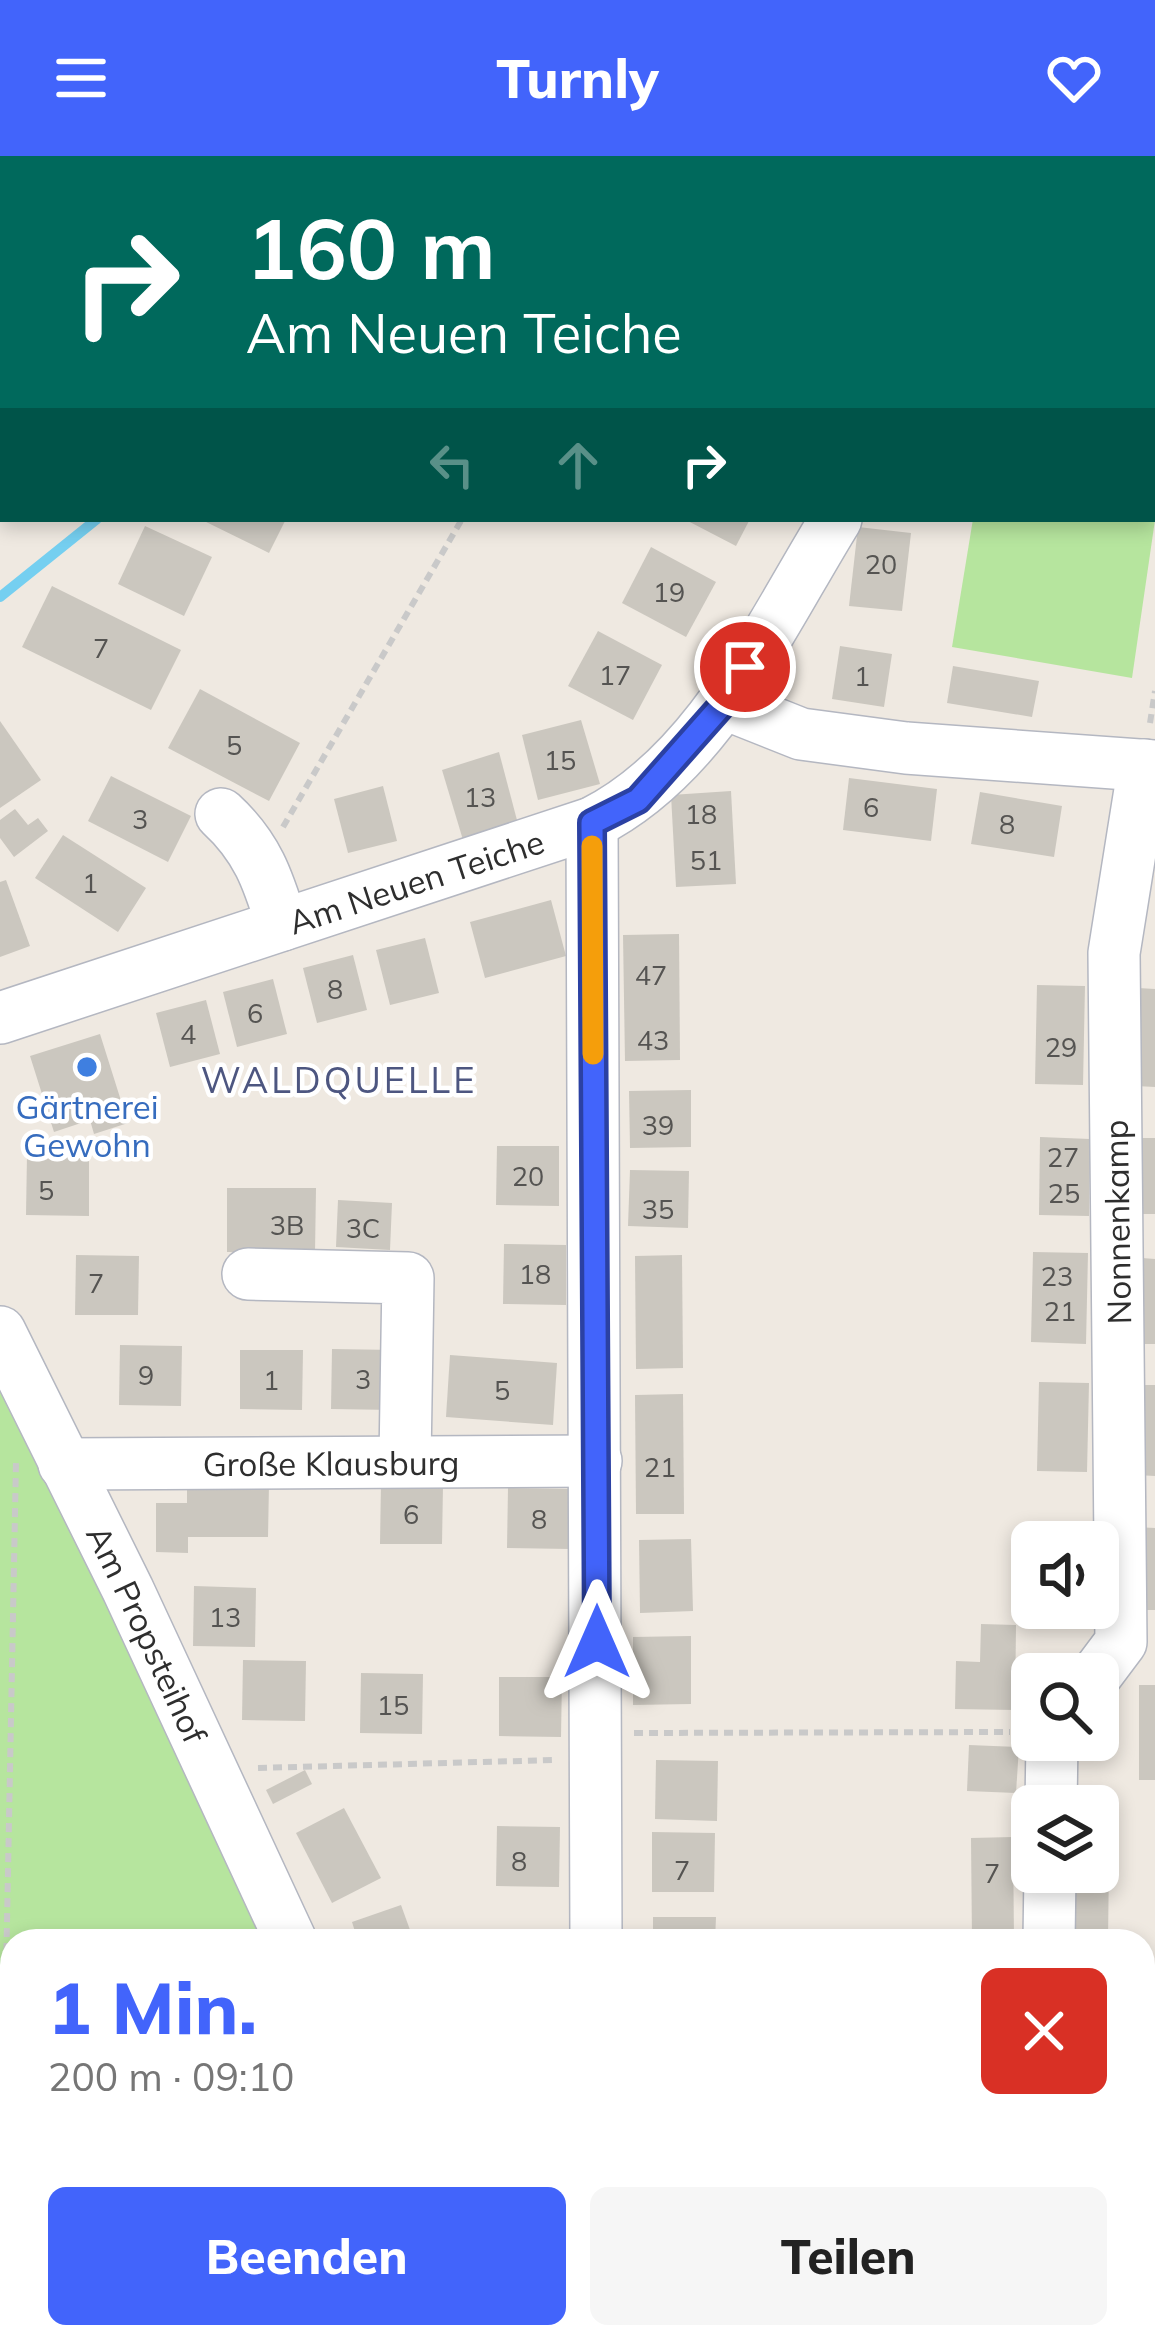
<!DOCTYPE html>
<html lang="de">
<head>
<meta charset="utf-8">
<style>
  :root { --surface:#fff; --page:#f6f6f6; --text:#222; --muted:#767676; --accent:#4264fb }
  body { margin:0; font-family:Mulish,sans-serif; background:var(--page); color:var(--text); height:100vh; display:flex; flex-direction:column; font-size:45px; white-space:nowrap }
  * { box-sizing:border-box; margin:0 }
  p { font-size:39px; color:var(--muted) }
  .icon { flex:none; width:66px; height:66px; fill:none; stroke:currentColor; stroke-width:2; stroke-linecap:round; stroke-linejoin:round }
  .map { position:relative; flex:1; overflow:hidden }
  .drawer { position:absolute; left:0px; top:1773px; width:1155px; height:420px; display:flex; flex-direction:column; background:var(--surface); border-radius:36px 36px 0 0; box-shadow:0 6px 18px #0003 }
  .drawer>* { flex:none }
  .hud { position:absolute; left:0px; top:0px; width:1155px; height:366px; box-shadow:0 6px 18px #0003; background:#00695c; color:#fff; overflow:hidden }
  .fabs { position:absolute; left:1011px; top:1365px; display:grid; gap:24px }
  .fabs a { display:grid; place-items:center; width:108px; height:108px; border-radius:18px; background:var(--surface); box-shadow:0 6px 18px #0003; font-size:60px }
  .pin { position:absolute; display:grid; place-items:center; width:102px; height:102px; color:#fff; margin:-51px; border:6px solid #fff; border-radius:50%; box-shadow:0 3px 12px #0007 }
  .me { position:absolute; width:132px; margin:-66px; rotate:0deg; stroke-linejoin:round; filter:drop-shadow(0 0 9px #0008) }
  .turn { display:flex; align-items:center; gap:42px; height:252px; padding:0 48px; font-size:54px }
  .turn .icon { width:156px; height:156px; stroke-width:2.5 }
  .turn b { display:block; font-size:84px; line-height:102px }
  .lanes { display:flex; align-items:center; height:114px; padding:0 48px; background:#0003; justify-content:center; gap:60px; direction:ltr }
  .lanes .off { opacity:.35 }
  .round { display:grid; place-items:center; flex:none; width:126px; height:126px; border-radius:18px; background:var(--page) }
  .head { display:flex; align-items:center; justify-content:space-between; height:204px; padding:0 48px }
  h1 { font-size:72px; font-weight:800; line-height:90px; color:var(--accent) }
  .cta { display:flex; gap:24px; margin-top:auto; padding:24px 48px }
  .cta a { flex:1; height:138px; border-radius:18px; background:var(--accent); color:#fff; font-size:48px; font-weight:800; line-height:138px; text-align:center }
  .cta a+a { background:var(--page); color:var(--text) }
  header { display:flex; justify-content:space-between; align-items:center; height:156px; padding:0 48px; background:var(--accent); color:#fff; font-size:54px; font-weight:800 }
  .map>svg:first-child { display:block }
  .green { fill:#b6e59e }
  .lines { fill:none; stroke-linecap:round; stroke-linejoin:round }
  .stream { stroke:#75cff0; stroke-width:10 }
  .building { fill:#cbc7bf }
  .minor-casing { stroke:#b4b7c1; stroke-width:54 }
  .major-casing { stroke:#c9c9c9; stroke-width:69 }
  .path { stroke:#c9c9c9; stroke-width:6; stroke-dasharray:9 6; stroke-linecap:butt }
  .minor { stroke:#fff; stroke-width:51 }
  .major { stroke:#f2d163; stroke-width:66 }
  .route-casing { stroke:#2b41a3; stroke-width:30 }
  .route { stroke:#4264fb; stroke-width:21 }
  .slow { stroke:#f59e0b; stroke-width:21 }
  .shop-dot { fill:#3f7fe0; stroke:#fff; stroke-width:4.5 }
  .labels { text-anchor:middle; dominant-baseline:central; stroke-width:9; stroke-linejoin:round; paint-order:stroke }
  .number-label { font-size:27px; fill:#555452 }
  .street-label { font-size:33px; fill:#2e2e2e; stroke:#fff }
  .shop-label { font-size:33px; fill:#366cbe; stroke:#fff }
  .neighbourhood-label { font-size:36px; letter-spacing:3px; fill:#4d5680; stroke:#fff }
</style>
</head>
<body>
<header><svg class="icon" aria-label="menu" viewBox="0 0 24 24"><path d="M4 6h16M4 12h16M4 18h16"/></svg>Turnly<svg class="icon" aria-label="heart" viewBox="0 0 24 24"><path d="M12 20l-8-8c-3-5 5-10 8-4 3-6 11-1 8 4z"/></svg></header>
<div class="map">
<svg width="1155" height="2193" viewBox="0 0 1155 2193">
  <rect width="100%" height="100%" fill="#efe9e1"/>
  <!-- green -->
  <g class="green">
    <path d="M0,0H113L3,3L0,183Z"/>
    <path d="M973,363L1155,364L1132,522L952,491Z"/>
    <path d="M0,1155L295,1785H12V2181H474L480,2193H0Z"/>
  </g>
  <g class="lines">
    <!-- stream -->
    <g class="stream">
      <path d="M303,3L305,0"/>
      <path d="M0,441L97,363"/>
    </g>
  </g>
  <!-- building -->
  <g class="building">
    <path d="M200,363H286L269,397Z"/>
    <path d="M684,363H750L736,390Z"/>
    <path d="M145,370L212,401L184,460L118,428Z"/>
    <path d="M858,371L911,377L902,455L849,450Z"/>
    <path d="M651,391L716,426L686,481L622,447Z"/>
    <path d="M52,430L181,494L151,554L22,491Z"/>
    <path d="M598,475L662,509L633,564L568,530Z"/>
    <path d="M840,490L892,498L884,551L832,543Z"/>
    <path d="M953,510L1039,525L1032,561L947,547Z"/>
    <path d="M200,533L300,587L269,645L168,592Z"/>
    <path d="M581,564L600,628L538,644L522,579Z"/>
    <path d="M0,565L41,624L0,652Z"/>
    <path d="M499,596L518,668L463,684L442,614Z"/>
    <path d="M111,620L191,660L168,706L88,665Z"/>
    <path d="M849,622L937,633L931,685L843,674Z"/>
    <path d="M383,630L397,685L348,697L334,643Z"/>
    <path d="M731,635L736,728L676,731L671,639Z"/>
    <path d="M980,636L1062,650L1054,701L971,688Z"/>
    <path d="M15,653L28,669L38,662L48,675L14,701L0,682V664Z"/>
    <path d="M63,679L146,732L118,776L35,722Z"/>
    <path d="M6,724L30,790L0,801V726Z"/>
    <path d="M551,744L566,800L485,822L470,766Z"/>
    <path d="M679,778L680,904L625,905L623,779Z"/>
    <path d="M425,782L439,837L390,849L376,794Z"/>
    <path d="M353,799L367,854L317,867L303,812Z"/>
    <path d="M273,823L287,878L237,891L223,836Z"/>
    <path d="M1037,829L1085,830L1083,929L1035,928Z"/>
    <path d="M1138,832L1155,833V931L1136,930Z"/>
    <path d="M206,844L220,898L170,911L156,857Z"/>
    <path d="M100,878L128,967L94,978L90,964L54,976L30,900Z"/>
    <path d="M691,934V991L630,992L629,935Z"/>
    <path d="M1040,981L1090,983L1089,1060L1039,1059Z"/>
    <rect x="1139" y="982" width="16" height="76"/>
    <path d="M497,990H559V1050L496,1049Z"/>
    <path d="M27,999L89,1000V1060L26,1059Z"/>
    <path d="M630,1014L689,1015L688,1072L628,1070Z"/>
    <path d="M227,1032H316L315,1097L227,1096Z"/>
    <path d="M338,1044L392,1047L390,1094L336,1091Z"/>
    <path d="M504,1088L566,1089V1149L503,1148Z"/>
    <path d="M1033,1096L1088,1097L1086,1188L1031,1186Z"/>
    <path d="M76,1099L139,1100L138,1159H75Z"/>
    <path d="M682,1099L683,1212L636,1213L635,1100Z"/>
    <path d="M1142,1102L1155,1103V1188H1140Z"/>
    <path d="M120,1189L182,1190L181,1250L119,1249Z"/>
    <path d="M332,1193L395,1194L394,1254L331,1253Z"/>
    <path d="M240,1194H303L302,1254L240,1253Z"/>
    <path d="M450,1199L557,1207L553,1269L446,1261Z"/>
    <path d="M1039,1226L1089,1227L1087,1316L1037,1315Z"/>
    <path d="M1138,1229H1155V1320L1137,1319Z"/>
    <path d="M683,1238L684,1358H636L635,1239Z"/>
    <path d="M187,1327L269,1328L268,1381H188V1397L156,1396V1347H187Z"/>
    <path d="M381,1327L443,1329L442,1388H380Z"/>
    <path d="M508,1332L570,1333V1393L507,1392Z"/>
    <path d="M1043,1366L1090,1367V1386H1043Z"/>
    <path d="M1135,1371L1155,1372V1454H1135Z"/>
    <path d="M691,1383L693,1455L640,1457L639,1384Z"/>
    <path d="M194,1430L256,1432L255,1491L193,1490Z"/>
    <path d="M981,1468L1016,1469L1015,1554L955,1553L956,1505L980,1506Z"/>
    <path d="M691,1480V1548L633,1549V1481Z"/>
    <path d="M243,1504L306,1505L305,1565L242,1564Z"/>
    <path d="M361,1517L423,1518L422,1578L360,1577Z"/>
    <path d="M499,1521H562L561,1581L499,1580Z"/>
    <rect x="1139" y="1529" width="16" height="95"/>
    <path d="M969,1589L1019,1591L1016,1637L967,1635Z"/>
    <path d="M656,1604L718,1605L717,1665L655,1663Z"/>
    <path d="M305,1614L312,1628L273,1648L266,1634Z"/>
    <path d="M344,1652L381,1722L332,1747L296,1677Z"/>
    <path d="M497,1670L560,1671L559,1731L496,1730Z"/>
    <path d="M652,1676L715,1677L714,1736H652Z"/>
    <path d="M1013,1681L1014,1785H972L971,1682Z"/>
    <path d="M1098,1706H1109L1108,1784L1065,1783L1066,1716H1098Z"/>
    <path d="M401,1749L414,1785H358L352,1766Z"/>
    <path d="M653,1761H716L715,1785H653Z"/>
    <path d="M504,1776L567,1777V1785H504Z"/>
    <rect x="706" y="2181" width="54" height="12"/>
    <path d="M1142,2188V2193H1107V2189Z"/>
  </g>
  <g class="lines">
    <defs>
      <g id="minor">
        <path d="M1041,3L1042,0"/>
        <path d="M1152,337L1155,338"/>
        <path d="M723,547L801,578L906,592L1155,610"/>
        <path d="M221,658C257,691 268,723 282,769"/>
        <path d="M592,667L596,1785"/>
        <path id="s1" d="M0,862L592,667C708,609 770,470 836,363"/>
        <path d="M248,1118L408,1122L405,1303"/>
        <path id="s2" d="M0,1176L128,1434L291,1785"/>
        <path id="s3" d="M64,1308L596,1305"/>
        <path d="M1097,1518L1121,1486L1114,797L1144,609"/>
        <path d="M1051,1650L1052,1584"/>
        <path d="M1049,1785L1050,1716"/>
        <path d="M1143,2115H1155"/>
        <path d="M482,2181L488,2193"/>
        <path d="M581,2193L583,2181"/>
      </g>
      <g id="major">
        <path d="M189,3L191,0"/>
        <path d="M0,279L3,275"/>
      </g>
    </defs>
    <!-- minor casing -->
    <use href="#minor" class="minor-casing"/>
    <!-- major casing -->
    <use href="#major" class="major-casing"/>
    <!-- path -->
    <g class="path">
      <path d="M70,3L71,0"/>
      <path d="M0,134L3,129"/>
      <path d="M1150,567L1155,535"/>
      <path d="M283,671L462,363"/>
      <path d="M634,1577L1010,1576"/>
      <path d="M258,1612L556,1604"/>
      <path d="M0,2126L16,1306"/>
      <path d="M312,2193L314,2181"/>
    </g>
    <!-- minor -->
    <use href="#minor" class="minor"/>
    <!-- major -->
    <use href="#major" class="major"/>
  </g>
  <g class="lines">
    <defs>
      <path id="route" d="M597,1486L592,667L638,644L723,548L745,511"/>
    </defs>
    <!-- route casing -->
    <use href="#route" class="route-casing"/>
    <!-- route -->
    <use href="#route" class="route"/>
    <!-- slow -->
    <path class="slow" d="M592,690L593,898"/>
  </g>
  <!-- markers -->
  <circle class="shop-dot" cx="87" cy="911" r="12"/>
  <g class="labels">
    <!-- number labels -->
    <g class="number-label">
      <text x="881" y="408">20</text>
      <text x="669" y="436">19</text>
      <text x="101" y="492">7</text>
      <text x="615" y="519">17</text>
      <text x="862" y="520">1</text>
      <text x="234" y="589">5</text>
      <text x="560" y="604">15</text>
      <text x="480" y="641">13</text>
      <text x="871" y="651">6</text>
      <text x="701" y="658">18</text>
      <text x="140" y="663">3</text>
      <text x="1007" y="668">8</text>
      <text x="706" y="704">51</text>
      <text x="90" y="727">1</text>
      <text x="651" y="819">47</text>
      <text x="335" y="833">8</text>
      <text x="255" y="857">6</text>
      <text x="188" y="878">4</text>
      <text x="653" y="884">43</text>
      <text x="1061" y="891">29</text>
      <text x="658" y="969">39</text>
      <text x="1063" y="1001">27</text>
      <text x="528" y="1020">20</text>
      <text x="46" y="1034">5</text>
      <text x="1064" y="1037">25</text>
      <text x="658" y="1053">35</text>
      <text x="287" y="1069">3B</text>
      <text x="363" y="1072">3C</text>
      <text x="535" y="1118">18</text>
      <text x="1057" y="1120">23</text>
      <text x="96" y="1127">7</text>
      <text x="1060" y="1155">21</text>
      <text x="146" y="1219">9</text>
      <text x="363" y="1223">3</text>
      <text x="271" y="1224">1</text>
      <text x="502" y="1234">5</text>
      <text x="660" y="1311">21</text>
      <text x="411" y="1358">6</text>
      <text x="539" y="1363">8</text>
      <text x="225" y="1461">13</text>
      <text x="393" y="1549">15</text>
      <text x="519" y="1705">8</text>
      <text x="682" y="1714">7</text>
      <text x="992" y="1717">7</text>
    </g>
    <!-- street labels -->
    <g class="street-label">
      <text stroke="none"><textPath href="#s1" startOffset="438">Am Neuen Teiche</textPath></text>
      <text transform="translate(1117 1066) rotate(-91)">Nonnenkamp</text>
      <text stroke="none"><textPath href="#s3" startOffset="267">Große Klausburg</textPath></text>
      <text stroke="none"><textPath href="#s2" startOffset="336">Am Propsteihof</textPath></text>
    </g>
    <!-- shop labels -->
    <g class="shop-label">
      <text x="87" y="950">Gärtnerei<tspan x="87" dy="38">Gewohn</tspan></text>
    </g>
    <!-- neighbourhood labels -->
    <g class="neighbourhood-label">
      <text x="339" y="923">WALDQUELLE</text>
    </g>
  </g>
</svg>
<div class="fabs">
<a><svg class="icon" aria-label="sound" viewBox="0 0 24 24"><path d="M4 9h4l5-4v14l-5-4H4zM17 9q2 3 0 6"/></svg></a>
<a><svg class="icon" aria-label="search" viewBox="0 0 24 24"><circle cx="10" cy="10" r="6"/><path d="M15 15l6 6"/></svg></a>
<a><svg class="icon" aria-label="layers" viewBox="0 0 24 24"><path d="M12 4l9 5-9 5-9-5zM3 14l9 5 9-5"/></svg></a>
</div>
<div class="pin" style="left:745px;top:511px;background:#d93025"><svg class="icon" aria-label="arrive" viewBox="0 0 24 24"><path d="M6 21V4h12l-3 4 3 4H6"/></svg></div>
<svg class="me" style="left:597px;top:1486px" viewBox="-20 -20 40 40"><path d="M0-17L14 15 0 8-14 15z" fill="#4264fb" stroke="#fff" stroke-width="4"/></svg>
<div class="hud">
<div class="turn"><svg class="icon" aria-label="right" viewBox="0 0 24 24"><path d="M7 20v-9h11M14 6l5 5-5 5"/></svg><div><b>160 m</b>Am Neuen Teiche</div></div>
<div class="lanes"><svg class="icon off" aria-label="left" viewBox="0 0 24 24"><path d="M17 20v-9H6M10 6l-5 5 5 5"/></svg><svg class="icon off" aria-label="ahead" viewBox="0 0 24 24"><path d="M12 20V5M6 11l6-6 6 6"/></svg><svg class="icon" aria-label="right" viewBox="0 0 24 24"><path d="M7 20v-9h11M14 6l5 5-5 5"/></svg></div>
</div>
<section class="drawer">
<div class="head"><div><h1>1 Min.</h1><p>200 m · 09:10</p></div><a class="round" style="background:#d93025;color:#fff"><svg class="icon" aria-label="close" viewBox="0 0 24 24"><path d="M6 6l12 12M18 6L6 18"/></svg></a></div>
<div class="cta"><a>Beenden</a><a>Teilen</a></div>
</section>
</div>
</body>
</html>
